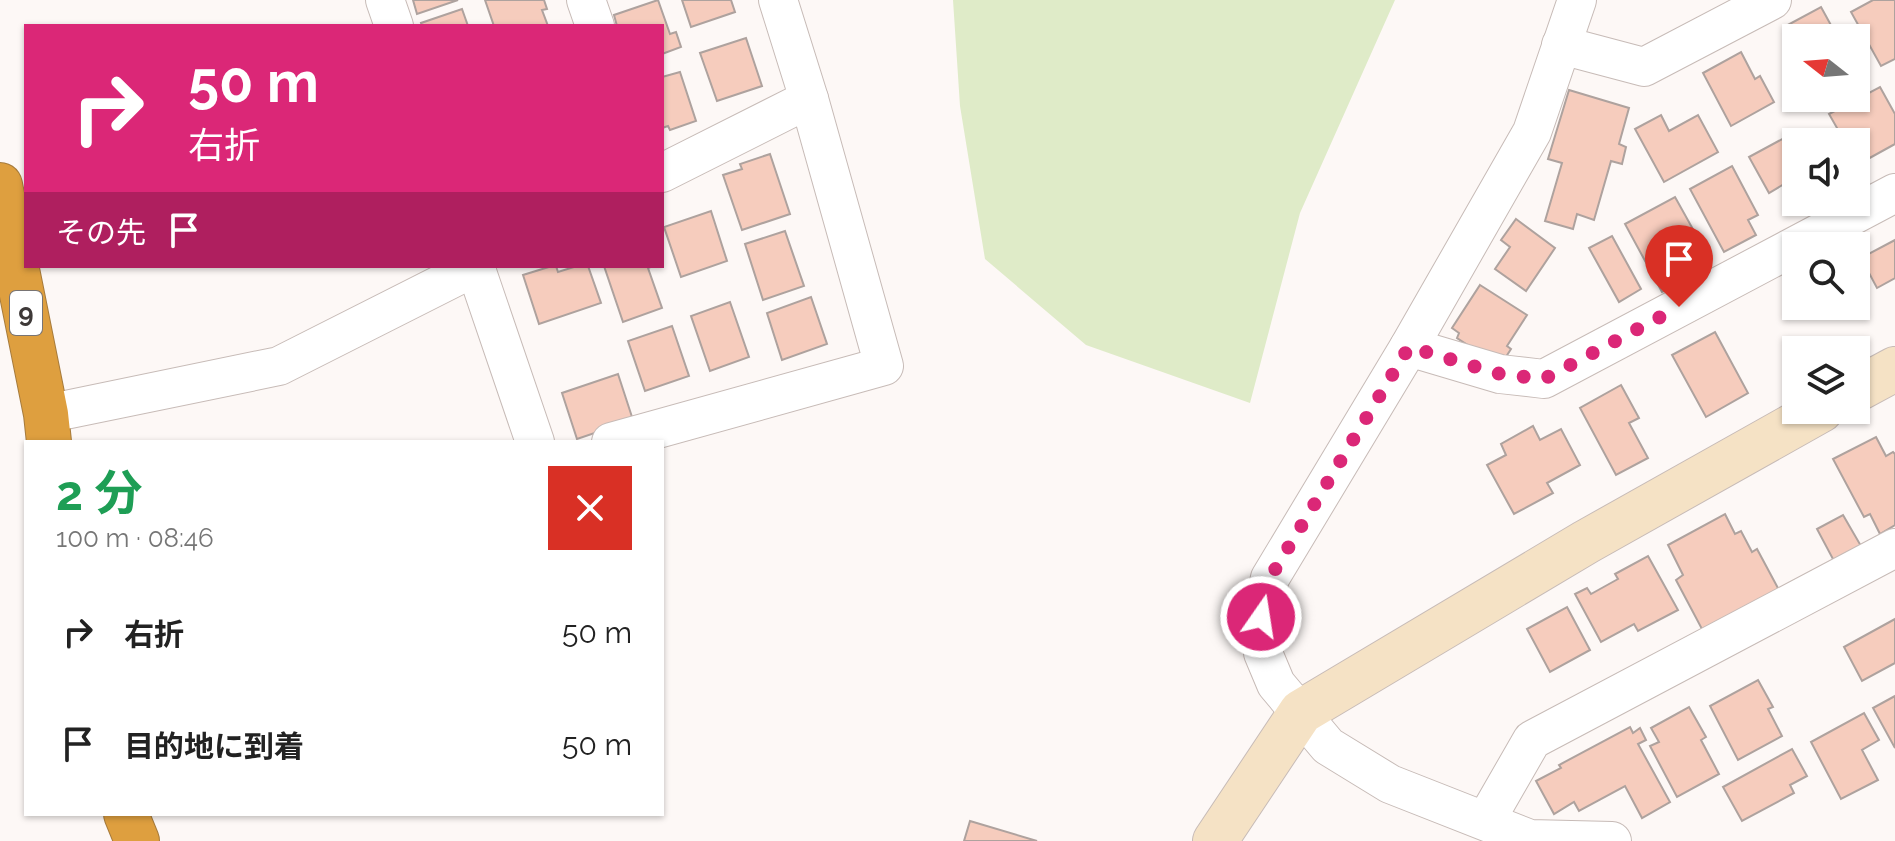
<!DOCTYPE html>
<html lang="ja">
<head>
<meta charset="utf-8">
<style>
  :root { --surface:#fff; --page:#f2f2f2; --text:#222; --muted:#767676 }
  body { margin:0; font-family:Raleway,"Noto Sans JP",sans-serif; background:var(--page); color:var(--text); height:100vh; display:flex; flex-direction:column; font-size:30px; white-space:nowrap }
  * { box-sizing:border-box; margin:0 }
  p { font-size:26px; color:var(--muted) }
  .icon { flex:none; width:44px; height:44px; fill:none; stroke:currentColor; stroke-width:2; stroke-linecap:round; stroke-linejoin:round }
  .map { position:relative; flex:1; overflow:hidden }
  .sheet { position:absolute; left:24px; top:440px; width:640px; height:376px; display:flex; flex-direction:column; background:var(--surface); border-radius:0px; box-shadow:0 2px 6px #0004 }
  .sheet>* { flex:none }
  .banner { position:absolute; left:24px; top:24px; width:640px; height:244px; border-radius:0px; box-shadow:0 2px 6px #0004; background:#db2777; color:#fff; overflow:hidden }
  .needle { width:52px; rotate:287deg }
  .tools { position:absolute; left:1782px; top:24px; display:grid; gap:16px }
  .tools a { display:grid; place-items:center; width:88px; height:88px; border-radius:0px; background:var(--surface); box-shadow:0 2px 6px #0004; font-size:40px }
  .pin { position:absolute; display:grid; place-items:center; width:68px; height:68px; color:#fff; margin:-82px -34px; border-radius:50% 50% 50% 0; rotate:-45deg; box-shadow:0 0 8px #0007 }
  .pin .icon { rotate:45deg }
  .me { position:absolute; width:88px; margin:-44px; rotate:13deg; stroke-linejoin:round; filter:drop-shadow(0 0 6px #0008) }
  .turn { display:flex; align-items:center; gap:28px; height:168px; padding:0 32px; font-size:36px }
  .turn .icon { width:104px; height:104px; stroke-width:2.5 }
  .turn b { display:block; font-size:56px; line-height:68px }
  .then { display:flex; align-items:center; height:76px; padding:0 32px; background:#0003; gap:16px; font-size:30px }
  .round { display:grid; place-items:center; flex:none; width:84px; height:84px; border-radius:0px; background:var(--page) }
  .head { display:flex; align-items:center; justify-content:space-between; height:136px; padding:0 32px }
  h1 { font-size:48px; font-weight:700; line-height:60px; color:#1e9e55 }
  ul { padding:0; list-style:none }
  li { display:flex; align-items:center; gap:24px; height:112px; padding:0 32px }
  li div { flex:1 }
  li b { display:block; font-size:30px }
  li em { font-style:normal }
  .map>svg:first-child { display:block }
  .green { fill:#dfebc8 }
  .building { fill:#f6ccbd; stroke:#aea29e; stroke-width:2 }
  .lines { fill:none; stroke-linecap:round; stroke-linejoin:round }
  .street-casing { stroke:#c7bbb7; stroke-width:40 }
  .secondary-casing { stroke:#c7bbb7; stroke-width:46 }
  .highway-casing { stroke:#a67b3d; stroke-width:46 }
  .street { stroke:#fff; stroke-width:38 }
  .secondary { stroke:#f5e2c5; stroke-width:44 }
  .highway { stroke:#de9f3f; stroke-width:44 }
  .route { stroke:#db2777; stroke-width:14; stroke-dasharray:0 25.2 }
  .labels { text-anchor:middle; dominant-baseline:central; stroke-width:6; stroke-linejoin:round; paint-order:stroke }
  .shield { fill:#fff; stroke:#787474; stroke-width:2 }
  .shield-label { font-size:26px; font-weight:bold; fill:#3e3938 }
</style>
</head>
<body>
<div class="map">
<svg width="1895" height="841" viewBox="0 0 1895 841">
  <rect width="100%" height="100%" fill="#fdf8f6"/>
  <!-- green -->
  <path class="green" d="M953,0H1395L1300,213L1250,403L1086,345L985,259L960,106Z"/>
  <!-- building -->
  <g class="building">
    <path d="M413,0H458L417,14Z"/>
    <path d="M485,0H544L547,9L542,10L548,26H494Z"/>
    <path d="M658,0L670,34L676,32L681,47L662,54V26H617L614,15Z"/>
    <path d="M682,0H731L735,12L691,27Z"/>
    <path d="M1873,0H1895V59L1881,66L1851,12Z"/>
    <path d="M1821,7L1838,38H1796V50L1784,27Z"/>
    <path d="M462,9L468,26H422L421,23Z"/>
    <path d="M746,38L762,86L717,101L700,53Z"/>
    <path d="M1741,52L1755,79L1760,76L1774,102L1731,126L1703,73Z"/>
    <path d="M680,72L696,121L670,130L668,126L662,128V77Z"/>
    <path d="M1880,87L1895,114V144L1857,165L1856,142H1845L1829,114Z"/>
    <path d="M1569,90L1629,108L1619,144L1626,147L1622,164L1611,161L1594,220L1577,214L1573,229L1545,221L1562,163L1548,159Z"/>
    <path d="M1661,115L1669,131L1698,115L1718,152L1664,182L1635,129Z"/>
    <path d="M1799,130L1805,142H1796V177L1769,193L1749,157Z"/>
    <path d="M770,154L790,214L742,230L723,175L742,169L740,164Z"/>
    <path d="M1732,166L1758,215L1748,220L1756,235L1724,252L1690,189Z"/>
    <path d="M1675,197L1699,240L1663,260L1676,285L1662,292L1625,224Z"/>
    <path d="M711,211L727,261L681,277L664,227Z"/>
    <path d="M1516,219L1555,248L1526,291L1495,269L1510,247L1501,240Z"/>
    <path d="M785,231L804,286L763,300L745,244Z"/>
    <path d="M1612,236L1641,289L1619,302L1589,248Z"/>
    <path d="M1895,240V278L1877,288L1861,258Z"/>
    <path d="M552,266H556L558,272L577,266H588L601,303L539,324L523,275Z"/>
    <path d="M604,266H653L648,268L662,308L623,322Z"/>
    <path d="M1480,285L1527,315L1507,346L1511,349L1500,366L1457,338L1459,333L1452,328Z"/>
    <path d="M811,297L827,344L782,360L767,313Z"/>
    <path d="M730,302L749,357L710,371L691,316Z"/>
    <path d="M672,326L689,376L645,391L628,341Z"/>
    <path d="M1715,332L1748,393L1706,417L1672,355Z"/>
    <path d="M618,374L633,420L577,439L562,393Z"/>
    <path d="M1621,385L1639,418L1629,423L1648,458L1616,475L1580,408Z"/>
    <path d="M1533,426L1540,440L1561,429L1580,465L1547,483L1553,493L1514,514L1487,465L1506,455L1501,444Z"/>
    <path d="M1876,437L1886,456L1893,452L1895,454V525L1880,534L1870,514L1864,517L1833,459Z"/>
    <path d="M1725,514L1735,534L1741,531L1752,552L1757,549L1779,590L1703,631L1676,580L1683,575L1668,545Z"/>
    <path d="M1843,515L1861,546L1834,561L1817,529Z"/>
    <path d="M1648,556L1678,610L1638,631L1634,624L1601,642L1575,594L1587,588L1591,594L1618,579L1615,574Z"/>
    <path d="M1567,607L1590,650L1550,672L1527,629Z"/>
    <path d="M1895,619V663L1862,681L1844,647Z"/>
    <path d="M1758,680L1773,707L1768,709L1782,736L1738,760L1710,706Z"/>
    <path d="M1895,696V748L1873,708Z"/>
    <path d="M1689,707L1706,737L1701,740L1719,774L1677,797L1650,746L1659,742L1651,728Z"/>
    <path d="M1864,713L1879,740L1862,750L1878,780L1841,799L1811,742Z"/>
    <path d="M1630,727L1633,733L1640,728L1646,740L1638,744L1670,802L1642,818L1625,786L1579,811L1574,802L1554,814L1536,781L1561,768L1559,765Z"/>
    <path d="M1792,749L1807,776L1790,785L1794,793L1742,821L1723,787Z"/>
    <path d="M970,821L1037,841H964Z"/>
  </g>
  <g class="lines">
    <defs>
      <g id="street">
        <path d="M385,0L394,26"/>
        <path d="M586,0L595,26"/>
        <path d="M1577,0L1532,132L1409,347L1270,578L1261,617L1263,653L1276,684L1328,746L1390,784L1530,839L1612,841"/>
        <path d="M1561,45L1644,67L1772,0"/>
        <path d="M662,173L809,99L778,0"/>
        <path d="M475,266L535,442"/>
        <path d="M1409,347L1500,374L1544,379L1895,193"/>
        <path d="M46,414L279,366L477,266"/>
        <path d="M611,442L884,366L809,99"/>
        <path d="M1486,820L1532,740L1895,548"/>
      </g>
      <g id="secondary">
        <path d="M1856,390L1895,369"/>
        <path d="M1215,841L1301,712L1586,542L1821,410"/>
      </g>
      <g id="highway">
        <path d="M0,185L46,414L49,442"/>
        <path d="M126,814L137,841"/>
      </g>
    </defs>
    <!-- street casing -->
    <use href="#street" class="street-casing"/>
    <!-- secondary casing -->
    <use href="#secondary" class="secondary-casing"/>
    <!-- highway casing -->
    <use href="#highway" class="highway-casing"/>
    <!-- street -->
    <use href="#street" class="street"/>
    <!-- secondary -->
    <use href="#secondary" class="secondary"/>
    <!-- highway -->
    <use href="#highway" class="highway"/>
  </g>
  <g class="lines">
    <!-- route -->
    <path class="route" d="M1261,617L1270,578L1409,347L1500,374L1544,379L1679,307"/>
  </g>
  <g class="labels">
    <!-- shield labels -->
    <rect class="shield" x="10" y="291" width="32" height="44" rx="6"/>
    <g class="shield-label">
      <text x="26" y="313">9</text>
    </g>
  </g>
</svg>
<div class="tools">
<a><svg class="needle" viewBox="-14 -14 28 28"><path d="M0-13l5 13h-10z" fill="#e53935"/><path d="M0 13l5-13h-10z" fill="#767676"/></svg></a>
<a><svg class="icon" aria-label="sound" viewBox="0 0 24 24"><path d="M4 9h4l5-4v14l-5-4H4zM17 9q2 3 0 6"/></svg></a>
<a><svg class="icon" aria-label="search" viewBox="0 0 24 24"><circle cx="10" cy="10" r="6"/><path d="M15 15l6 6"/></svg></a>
<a><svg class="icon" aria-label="layers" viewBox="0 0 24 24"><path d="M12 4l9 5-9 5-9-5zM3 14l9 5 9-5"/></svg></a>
</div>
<div class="pin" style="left:1679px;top:307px;background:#d93025"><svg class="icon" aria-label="arrive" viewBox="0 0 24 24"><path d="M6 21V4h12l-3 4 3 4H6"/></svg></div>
<svg class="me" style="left:1261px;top:617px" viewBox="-20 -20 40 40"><circle r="17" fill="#db2777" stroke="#fff" stroke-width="3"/><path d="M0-11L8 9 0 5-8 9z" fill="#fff"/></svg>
<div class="banner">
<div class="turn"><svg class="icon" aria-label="right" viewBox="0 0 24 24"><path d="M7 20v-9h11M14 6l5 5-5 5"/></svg><div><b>50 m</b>右折</div></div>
<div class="then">その先<svg class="icon" aria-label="arrive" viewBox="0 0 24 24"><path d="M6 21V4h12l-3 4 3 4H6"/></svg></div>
</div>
<section class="sheet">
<div class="head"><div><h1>2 分</h1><p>100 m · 08:46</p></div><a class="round" style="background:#d93025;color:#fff"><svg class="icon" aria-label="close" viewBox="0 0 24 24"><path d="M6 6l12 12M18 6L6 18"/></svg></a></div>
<ul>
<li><svg class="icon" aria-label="right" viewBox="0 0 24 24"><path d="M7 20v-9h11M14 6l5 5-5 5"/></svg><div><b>右折</b></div><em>50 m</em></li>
<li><svg class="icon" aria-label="arrive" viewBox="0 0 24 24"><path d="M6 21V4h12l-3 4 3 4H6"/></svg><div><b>目的地に到着</b></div><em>50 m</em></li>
</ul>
</section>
</div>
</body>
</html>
